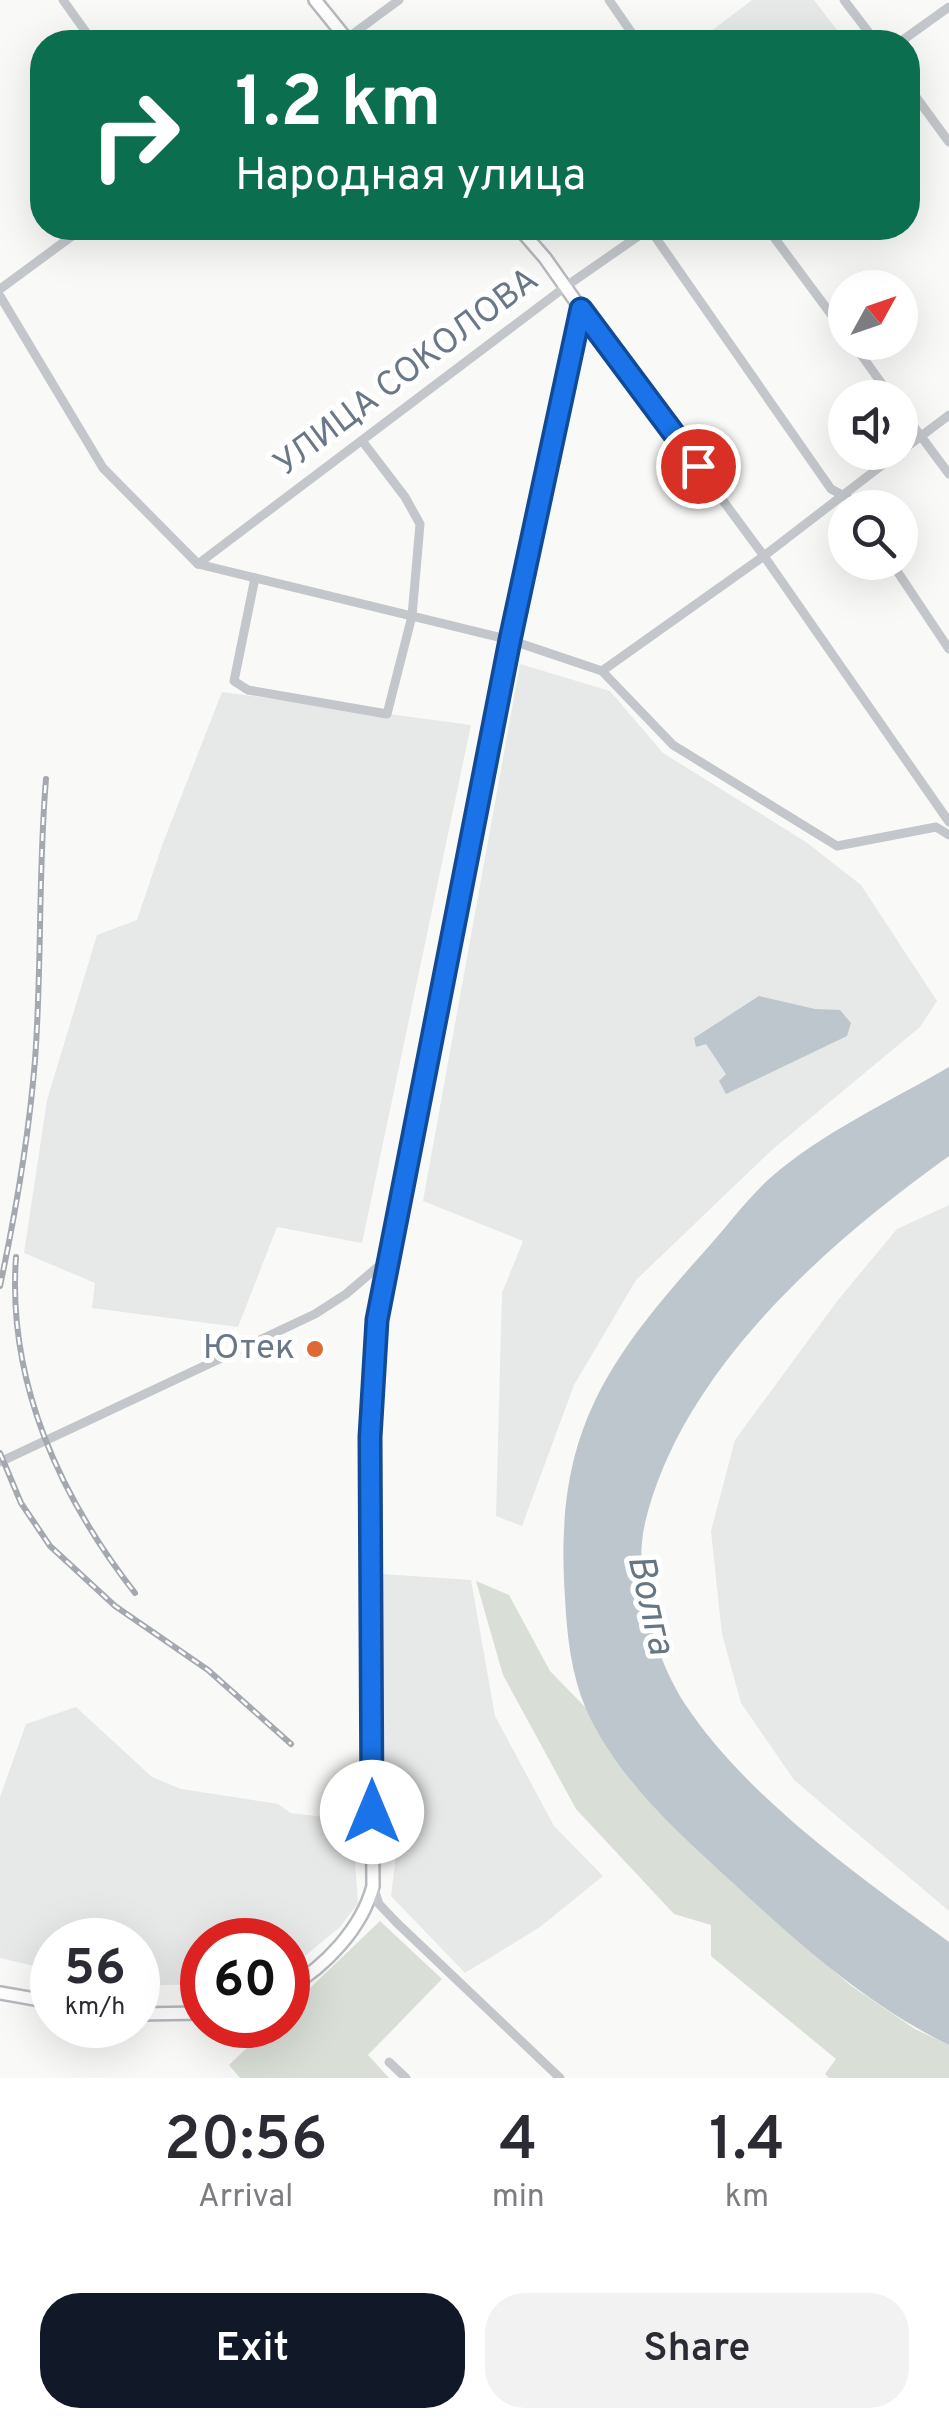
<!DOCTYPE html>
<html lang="en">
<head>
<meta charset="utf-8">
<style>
  :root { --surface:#fff; --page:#f2f2f3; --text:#2b2b33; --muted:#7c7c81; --accent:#111827 }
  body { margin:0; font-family:Overpass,sans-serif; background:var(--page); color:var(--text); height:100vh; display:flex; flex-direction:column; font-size:38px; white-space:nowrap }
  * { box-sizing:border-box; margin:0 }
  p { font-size:32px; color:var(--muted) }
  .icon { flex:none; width:55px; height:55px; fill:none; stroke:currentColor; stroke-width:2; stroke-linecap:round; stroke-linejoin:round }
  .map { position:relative; height:2078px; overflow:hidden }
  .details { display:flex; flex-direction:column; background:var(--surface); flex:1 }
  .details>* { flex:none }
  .top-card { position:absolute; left:30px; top:30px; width:890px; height:210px; border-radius:40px; box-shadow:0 10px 40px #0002; background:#0b6e4f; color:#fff; overflow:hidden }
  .needle { width:65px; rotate:50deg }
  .controls { position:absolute; left:828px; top:270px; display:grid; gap:20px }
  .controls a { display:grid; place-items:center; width:90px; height:90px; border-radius:50%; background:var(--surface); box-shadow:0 10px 40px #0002; font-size:50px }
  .speed { position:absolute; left:30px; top:1918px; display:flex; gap:20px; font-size:50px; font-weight:700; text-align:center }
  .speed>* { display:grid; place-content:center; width:130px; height:130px; border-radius:50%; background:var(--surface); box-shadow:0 10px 40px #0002; line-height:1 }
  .speed small { font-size:25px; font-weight:400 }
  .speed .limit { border:15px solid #d22; background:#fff; color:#111 }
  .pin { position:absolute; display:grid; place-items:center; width:85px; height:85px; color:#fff; margin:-42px; border:5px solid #fff; border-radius:50%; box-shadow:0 2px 10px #0007 }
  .me { position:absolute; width:110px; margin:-55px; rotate:0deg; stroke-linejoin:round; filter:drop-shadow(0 0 8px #0008) }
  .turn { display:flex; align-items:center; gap:35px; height:210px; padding:0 40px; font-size:45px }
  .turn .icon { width:130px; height:130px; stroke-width:2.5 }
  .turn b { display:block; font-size:70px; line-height:85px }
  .eta { display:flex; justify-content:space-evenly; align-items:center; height:170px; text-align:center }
  .eta b { font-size:60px; font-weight:600; line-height:70px }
  .action { display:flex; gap:20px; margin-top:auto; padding:20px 40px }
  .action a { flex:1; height:115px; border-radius:40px; background:var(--accent); color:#fff; font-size:40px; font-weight:600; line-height:115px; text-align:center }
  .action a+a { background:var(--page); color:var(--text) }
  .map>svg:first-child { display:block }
  .built { fill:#e7e8e8 }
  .green { fill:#d9ded6 }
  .water { fill:#bdc6cc }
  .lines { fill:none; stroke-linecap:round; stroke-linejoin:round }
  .major-casing { stroke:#b6babe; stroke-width:16 }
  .minor { stroke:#c3c6ca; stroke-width:9 }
  .major { stroke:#fff; stroke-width:11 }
  .rail-casing { stroke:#a4a9b0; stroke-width:6 }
  .rail { stroke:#fff; stroke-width:2.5; stroke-dasharray:8; stroke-linecap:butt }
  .route-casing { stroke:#114b97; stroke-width:25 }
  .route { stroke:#1a73e8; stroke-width:18 }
  .poi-dot { fill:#dd6934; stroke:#fff; stroke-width:4 }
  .labels { text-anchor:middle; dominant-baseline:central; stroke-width:10; stroke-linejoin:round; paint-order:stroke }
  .street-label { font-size:35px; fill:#6a7787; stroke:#fff }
  .poi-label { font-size:35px; fill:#6a7787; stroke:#fff; text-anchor:end }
  .water-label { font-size:38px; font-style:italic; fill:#667782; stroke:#fff }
</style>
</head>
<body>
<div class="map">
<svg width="949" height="2078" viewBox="0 0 949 2078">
  <rect width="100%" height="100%" fill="#f9f9f7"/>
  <!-- built -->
  <g class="built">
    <path d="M752,0H814L846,42H712L706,35Z"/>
    <path d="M520,664L610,691L663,753L806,842L861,885L937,1001L920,1027L773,1149L636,1280L574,1385L522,1526L496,1516L502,1293L523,1241L423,1201Z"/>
    <path d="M222,692L471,725L362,1243L277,1227L238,1327L92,1308L95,1283L24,1253L47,1100L97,935L137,920L163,843Z"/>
    <path d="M949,1205V1911L794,1780L741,1703L722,1634L711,1531L735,1440L838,1300L897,1229Z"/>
    <path d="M382,1574L471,1580L495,1716L554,1826L603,1876L540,1927L465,1973L391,1896L396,1855L384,1778Z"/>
    <path d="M76,1707L152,1777L181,1789L278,1804L291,1813L339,1819L352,1817L358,1903L340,1927L288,1970V1940H202V1984L138,1986V1940H52V1970L0,1958V1797L26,1724Z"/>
  </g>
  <!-- green -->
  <g class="green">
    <path d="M476,1581L509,1595L550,1671L586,1708L614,1756L655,1808L708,1860L850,1985L915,2029L949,2045V2078H829L825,2074L836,2059L711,1956V1925L674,1914L576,1809L503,1675Z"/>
    <path d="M380,1921L442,1979L368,2055L389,2078H240L229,2065L271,2025H288V2009Z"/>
  </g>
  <!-- water -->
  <g class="water">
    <path d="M759,996L815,1009L840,1010L851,1023L847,1036L726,1094L719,1081L726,1074L706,1044L696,1047L694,1038Z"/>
    <path d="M949,1067V1156C827,1243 681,1371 645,1523C632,1580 654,1656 685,1704C746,1797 860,1877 949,1942V2045C867,2005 799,1944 732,1882C677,1832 617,1778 586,1709C571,1674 567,1635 565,1598C554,1438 601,1367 703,1253C725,1229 745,1201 769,1179C821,1133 889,1102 949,1067Z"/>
  </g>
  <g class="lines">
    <defs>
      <g id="major">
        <path d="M315,0L349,42"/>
        <path d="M288,1988C325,1967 362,1928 373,1886L370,1437L377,1319L510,640L581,309L545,258L519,228"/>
        <path d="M0,1993L52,2002"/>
        <path d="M138,2014L202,2013"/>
      </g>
    </defs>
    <!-- major casing -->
    <use href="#major" class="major-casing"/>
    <!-- minor -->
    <g class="minor">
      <path d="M63,0L93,42"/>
      <path d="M609,0L638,42"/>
      <path d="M844,0L876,42"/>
      <path d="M342,42L399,0"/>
      <path d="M900,42L949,7"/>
      <path d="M908,86L949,142"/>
      <path d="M649,228L831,489L848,498L855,508"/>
      <path d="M767,228L845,333"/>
      <path d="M0,289L83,228"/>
      <path d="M0,296L103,468L198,564"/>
      <path d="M581,309L764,556L949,822"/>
      <path d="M852,342L892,398"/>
      <path d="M900,408L949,474"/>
      <path d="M900,452L949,415"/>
      <path d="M891,562L949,649"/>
      <path d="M198,564L510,640L602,671L673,745L837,846L936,827L949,835"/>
      <path d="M198,564L565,287L650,228"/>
      <path d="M255,578L234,681L248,690L387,714L412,616L420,524L405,497L363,442"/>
      <path d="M602,671L764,556L899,452"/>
      <path d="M0,1462L315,1314L346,1294L387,1259"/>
      <path d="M373,1886L379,1904L396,1922L560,2078"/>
      <path d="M389,2062L406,2078"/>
    </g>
    <!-- major -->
    <use href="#major" class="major"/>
    <defs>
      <g id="rail">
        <path d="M16,1257C7,1382 60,1497 135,1593"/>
        <path d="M0,1286C16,1211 29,1136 35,1060C42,967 38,872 46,779"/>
        <path d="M0,1453L21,1503L50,1546L115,1606L208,1670L291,1744"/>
      </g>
    </defs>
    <!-- rail casing -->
    <use href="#rail" class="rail-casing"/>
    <!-- rail -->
    <use href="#rail" class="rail"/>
  </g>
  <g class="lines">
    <defs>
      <path id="route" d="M372,1812L370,1437L377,1320L510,640L581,309L698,466"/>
    </defs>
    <!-- route casing -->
    <use href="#route" class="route-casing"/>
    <!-- route -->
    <use href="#route" class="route"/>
  </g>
  <!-- markers -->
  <circle class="poi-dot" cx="315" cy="1349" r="10"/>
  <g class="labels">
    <!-- street labels -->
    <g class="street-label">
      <text transform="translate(407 373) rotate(-37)">УЛИЦА СОКОЛОВА</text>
    </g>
    <!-- poi labels -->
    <g class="poi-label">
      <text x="295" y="1349">Ютек</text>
    </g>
    <!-- water labels -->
    <g class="water-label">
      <text transform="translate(649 1605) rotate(77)">Волга</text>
    </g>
  </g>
</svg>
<div class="controls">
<a><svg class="needle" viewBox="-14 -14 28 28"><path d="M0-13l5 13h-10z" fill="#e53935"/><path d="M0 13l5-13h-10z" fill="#7c7c81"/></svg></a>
<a><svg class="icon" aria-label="sound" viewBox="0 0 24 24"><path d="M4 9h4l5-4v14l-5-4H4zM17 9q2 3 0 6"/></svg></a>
<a><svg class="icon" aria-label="search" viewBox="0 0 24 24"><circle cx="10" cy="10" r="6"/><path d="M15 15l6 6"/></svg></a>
</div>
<div class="speed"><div>56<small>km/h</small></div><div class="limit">60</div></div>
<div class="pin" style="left:698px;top:466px;background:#d93025"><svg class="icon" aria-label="arrive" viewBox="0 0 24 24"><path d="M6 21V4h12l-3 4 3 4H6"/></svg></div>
<svg class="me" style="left:372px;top:1812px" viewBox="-20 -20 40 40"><circle r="19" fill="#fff"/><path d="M0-13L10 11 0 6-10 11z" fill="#1a73e8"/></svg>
<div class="top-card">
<div class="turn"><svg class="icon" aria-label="right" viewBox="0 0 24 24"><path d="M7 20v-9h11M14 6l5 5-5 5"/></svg><div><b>1.2 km</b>Народная улица</div></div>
</div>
</div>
<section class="details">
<div class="eta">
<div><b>20:56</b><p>Arrival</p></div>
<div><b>4</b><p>min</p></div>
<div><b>1.4</b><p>km</p></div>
</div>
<div class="action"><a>Exit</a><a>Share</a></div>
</section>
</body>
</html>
